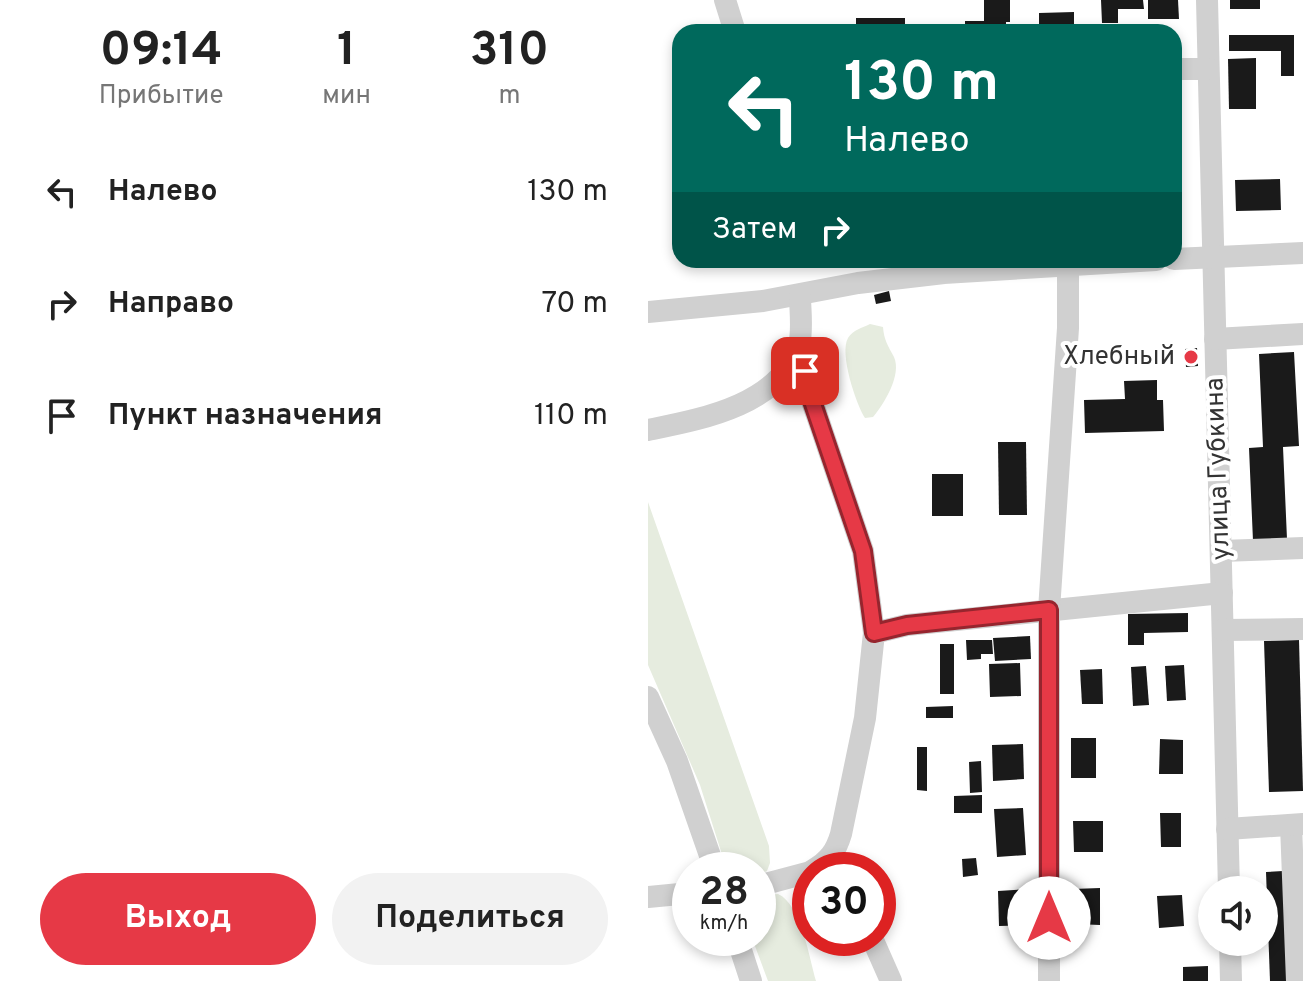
<!DOCTYPE html>
<html lang="ru">
<head>
<meta charset="utf-8">
<style>
  :root { --surface:#fff; --page:#f2f2f2; --text:#222; --muted:#767676; --accent:#e63946 }
  body { margin:0; font-family:Overpass,sans-serif; background:var(--page); color:var(--text); height:100vh; display:flex; flex-direction:column; font-size:30px; white-space:nowrap }
  * { box-sizing:border-box; margin:0 }
  p { font-size:26px; color:var(--muted) }
  .icon { flex:none; width:44px; height:44px; fill:none; stroke:currentColor; stroke-width:2; stroke-linecap:round; stroke-linejoin:round }
  .map { position:relative; flex:1; overflow:hidden }
  .details { display:flex; flex-direction:column; background:var(--surface); width:648px }
  .details>* { flex:none }
  .hud { position:absolute; left:24px; top:24px; width:510px; height:244px; border-radius:24px; box-shadow:0 4px 12px #0003; background:#00695c; color:#fff; overflow:hidden }
  .buttons { position:absolute; left:550px; top:876px; display:grid; gap:16px }
  .buttons a { display:grid; place-items:center; width:80px; height:80px; border-radius:50%; background:var(--surface); box-shadow:0 4px 12px #0003; font-size:40px }
  .speed { position:absolute; left:24px; top:852px; display:flex; gap:16px; font-size:40px; font-weight:700; text-align:center }
  .speed>* { display:grid; place-content:center; width:104px; height:104px; border-radius:50%; background:var(--surface); box-shadow:0 4px 12px #0003; line-height:1 }
  .speed small { font-size:20px; font-weight:400 }
  .speed .limit { border:12px solid #d22; background:#fff; color:#111 }
  .pin { position:absolute; display:grid; place-items:center; width:68px; height:68px; color:#fff; margin:-34px; border-radius:16px; box-shadow:0 4px 12px #0006 }
  .me { position:absolute; width:88px; margin:-44px; rotate:0deg; stroke-linejoin:round; filter:drop-shadow(0 0 6px #0008) }
  .turn { display:flex; align-items:center; gap:28px; height:168px; padding:0 40px; font-size:36px }
  .turn .icon { width:104px; height:104px; stroke-width:2.5 }
  .turn b { display:block; font-size:56px; line-height:68px }
  .then { display:flex; align-items:center; height:76px; padding:0 40px; background:#0003; gap:16px; font-size:30px }
  .eta { display:flex; justify-content:space-evenly; align-items:center; height:136px; text-align:center }
  .eta b { font-size:48px; font-weight:700; line-height:56px }
  .action { display:flex; gap:16px; margin-top:auto; padding:16px 40px }
  .action a { flex:1; height:92px; border-radius:48px; background:var(--accent); color:#fff; font-size:32px; font-weight:700; line-height:92px; text-align:center }
  .action a+a { background:var(--page); color:var(--text) }
  ul { padding:0; list-style:none }
  li { display:flex; align-items:center; gap:24px; height:112px; padding:0 40px }
  li div { flex:1 }
  li b { display:block; font-size:30px }
  li em { font-style:normal }
  main { display:flex; flex:1; min-height:0 }
  .map>svg:first-child { display:block }
  .green { fill:#e6ecdf }
  .building { fill:#1a1a1a }
  .lines { fill:none; stroke-linecap:round; stroke-linejoin:round }
  .minor { stroke:#d0d0d0; stroke-width:22 }
  .route-casing { stroke:#96252e; stroke-width:20 }
  .route { stroke:#e63946; stroke-width:14 }
  .poi-dot { fill:#e63946; stroke:#fff; stroke-width:3 }
  .labels { text-anchor:middle; dominant-baseline:central; stroke-width:8; stroke-linejoin:round; paint-order:stroke }
  .poi-label { font-size:26px; fill:#333; stroke:#fff; text-anchor:end }
  .street-label { font-size:26px; fill:#333; stroke:#fff }
</style>
</head>
<body>
<main>
<section class="details">
<div class="eta">
<div><b>09:14</b><p>Прибытие</p></div>
<div><b>1</b><p>мин</p></div>
<div><b>310</b><p>m</p></div>
</div>
<ul>
<li><svg class="icon" aria-label="left" viewBox="0 0 24 24"><path d="M17 20v-9H6M10 6l-5 5 5 5"/></svg><div><b>Налево</b></div><em>130 m</em></li>
<li><svg class="icon" aria-label="right" viewBox="0 0 24 24"><path d="M7 20v-9h11M14 6l5 5-5 5"/></svg><div><b>Направо</b></div><em>70 m</em></li>
<li><svg class="icon" aria-label="arrive" viewBox="0 0 24 24"><path d="M6 21V4h12l-3 4 3 4H6"/></svg><div><b>Пункт назначения</b></div><em>110 m</em></li>
</ul>
<div class="action"><a>Выход</a><a>Поделиться</a></div>
</section>
<div class="map">
<svg width="655" height="981" viewBox="0 0 655 981">
  <rect width="100%" height="100%" fill="#fff"/>
  <!-- green -->
  <g class="green">
    <path d="M222,324L235,327C236,340 240,346 246,357C254,375 236,404 225,417L217,418C208,404 191,353 200,338C205,330 214,328 222,324Z"/>
    <path d="M0,502L121,846L122,863L119,871L110,875V870H80L77,864L52,785L0,665Z"/>
    <path d="M130,894C153,904 161,957 168,981H120L104,938H110V896Z"/>
  </g>
  <!-- building -->
  <g class="building">
    <path d="M336,0H362V22H358V32H317V21H336Z"/>
    <path d="M453,0H495L496,9H470V23H454Z"/>
    <path d="M500,0H530L531,19H500Z"/>
    <rect x="582" y="0" width="30" height="9"/>
    <path d="M426,12V32H391V13Z"/>
    <rect x="208" y="18" width="49" height="14"/>
    <path d="M581,35H646V76H633V51H581Z"/>
    <path d="M608,58V109H581L580,59Z"/>
    <path d="M632,179L633,210L588,211L587,180Z"/>
    <path d="M526,201H529L530,226H526Z"/>
    <path d="M241,291L243,301L228,304L226,295Z"/>
    <path d="M549,348L550,366L538,367L537,349Z"/>
    <path d="M646,352L651,446L635,447L639,539L605,541L601,448L615,447L611,354Z"/>
    <path d="M509,380V400H515L516,431L437,433L436,400L477,399L476,381Z"/>
    <path d="M350,442H378L379,515H351Z"/>
    <rect x="284" y="474" width="31" height="42"/>
    <path d="M540,613V632L496,633V645H480V614Z"/>
    <path d="M382,636L383,659L347,661L345,638Z"/>
    <path d="M318,640H344L345,654H333V659L319,660Z"/>
    <path d="M651,640L655,791L621,792L616,641Z"/>
    <rect x="292" y="644" width="14" height="50"/>
    <path d="M372,663L373,696L342,697L341,664Z"/>
    <path d="M536,665L538,700L519,701L517,666Z"/>
    <path d="M498,666L501,705L485,706L483,667Z"/>
    <path d="M454,669L455,704H434L432,670Z"/>
    <path d="M305,706V718H278V707Z"/>
    <rect x="423" y="738" width="25" height="40"/>
    <path d="M512,739L535,740V774H511Z"/>
    <path d="M375,744L376,779L345,781L344,745Z"/>
    <path d="M269,747H279V791L269,790Z"/>
    <path d="M333,761L334,792L322,793L321,762Z"/>
    <path d="M334,795V813H306V796Z"/>
    <path d="M375,808L378,855L349,857L346,809Z"/>
    <path d="M512,813H533V847H513Z"/>
    <path d="M425,821H455V852H426Z"/>
    <path d="M328,858L330,875L315,877L314,859Z"/>
    <path d="M635,871L640,981H622L618,872Z"/>
    <path d="M452,888V925L427,924L425,889Z"/>
    <path d="M381,889L382,925L351,926L350,891Z"/>
    <path d="M534,895L536,926L511,928L509,896Z"/>
    <path d="M560,966V981H535V967Z"/>
  </g>
  <g class="lines">
    <!-- minor -->
    <g class="minor">
      <path d="M77,0L87,32"/>
      <path d="M559,0L581,890"/>
      <path d="M526,69H560"/>
      <path d="M526,259L655,253"/>
      <path d="M0,312L115,301L210,283L296,273L508,260"/>
      <path d="M567,339L655,334"/>
      <path d="M152,341L164,401L215,551L226,633"/>
      <path d="M0,430C54,419 132,405 151,345C155,330 152,310 152,295"/>
      <path d="M573,551L655,548"/>
      <path d="M575,630L655,629"/>
      <path d="M0,697L29,761L67,870"/>
      <path d="M643,825L649,981"/>
      <path d="M579,829L655,824"/>
      <path d="M165,870C181,861 188,851 193,834L217,718L226,633L259,625L574,593"/>
      <path d="M110,886L162,872"/>
      <path d="M0,897L42,893"/>
      <path d="M89,938L103,981"/>
      <path d="M224,938L243,981"/>
      <path d="M582,942L583,981"/>
      <path d="M401,981V610L420,328V265"/>
    </g>
  </g>
  <g class="lines">
    <defs>
      <path id="route" d="M157,371L164,401L215,551L226,633L259,625L401,610V918"/>
    </defs>
    <!-- route casing -->
    <use href="#route" class="route-casing"/>
    <!-- route -->
    <use href="#route" class="route"/>
  </g>
  <!-- markers -->
  <circle class="poi-dot" cx="543" cy="357" r="8"/>
  <g class="labels">
    <!-- poi labels -->
    <g class="poi-label">
      <text x="527" y="357">Хлебный</text>
    </g>
    <!-- street labels -->
    <g class="street-label">
      <text transform="translate(571 469) rotate(-92)">улица Губкина</text>
    </g>
  </g>
</svg>
<div class="buttons">
<a><svg class="icon" aria-label="sound" viewBox="0 0 24 24"><path d="M4 9h4l5-4v14l-5-4H4zM17 9q2 3 0 6"/></svg></a>
</div>
<div class="speed"><div>28<small>km/h</small></div><div class="limit">30</div></div>
<div class="pin" style="left:157px;top:371px;background:#d93025"><svg class="icon" aria-label="arrive" viewBox="0 0 24 24"><path d="M6 21V4h12l-3 4 3 4H6"/></svg></div>
<svg class="me" style="left:401px;top:918px" viewBox="-20 -20 40 40"><circle r="19" fill="#fff"/><path d="M0-13L10 11 0 6-10 11z" fill="#e63946"/></svg>
<div class="hud">
<div class="turn"><svg class="icon" aria-label="left" viewBox="0 0 24 24"><path d="M17 20v-9H6M10 6l-5 5 5 5"/></svg><div><b>130 m</b>Налево</div></div>
<div class="then">Затем<svg class="icon" aria-label="right" viewBox="0 0 24 24"><path d="M7 20v-9h11M14 6l5 5-5 5"/></svg></div>
</div>
</div>
</main>
</body>
</html>
